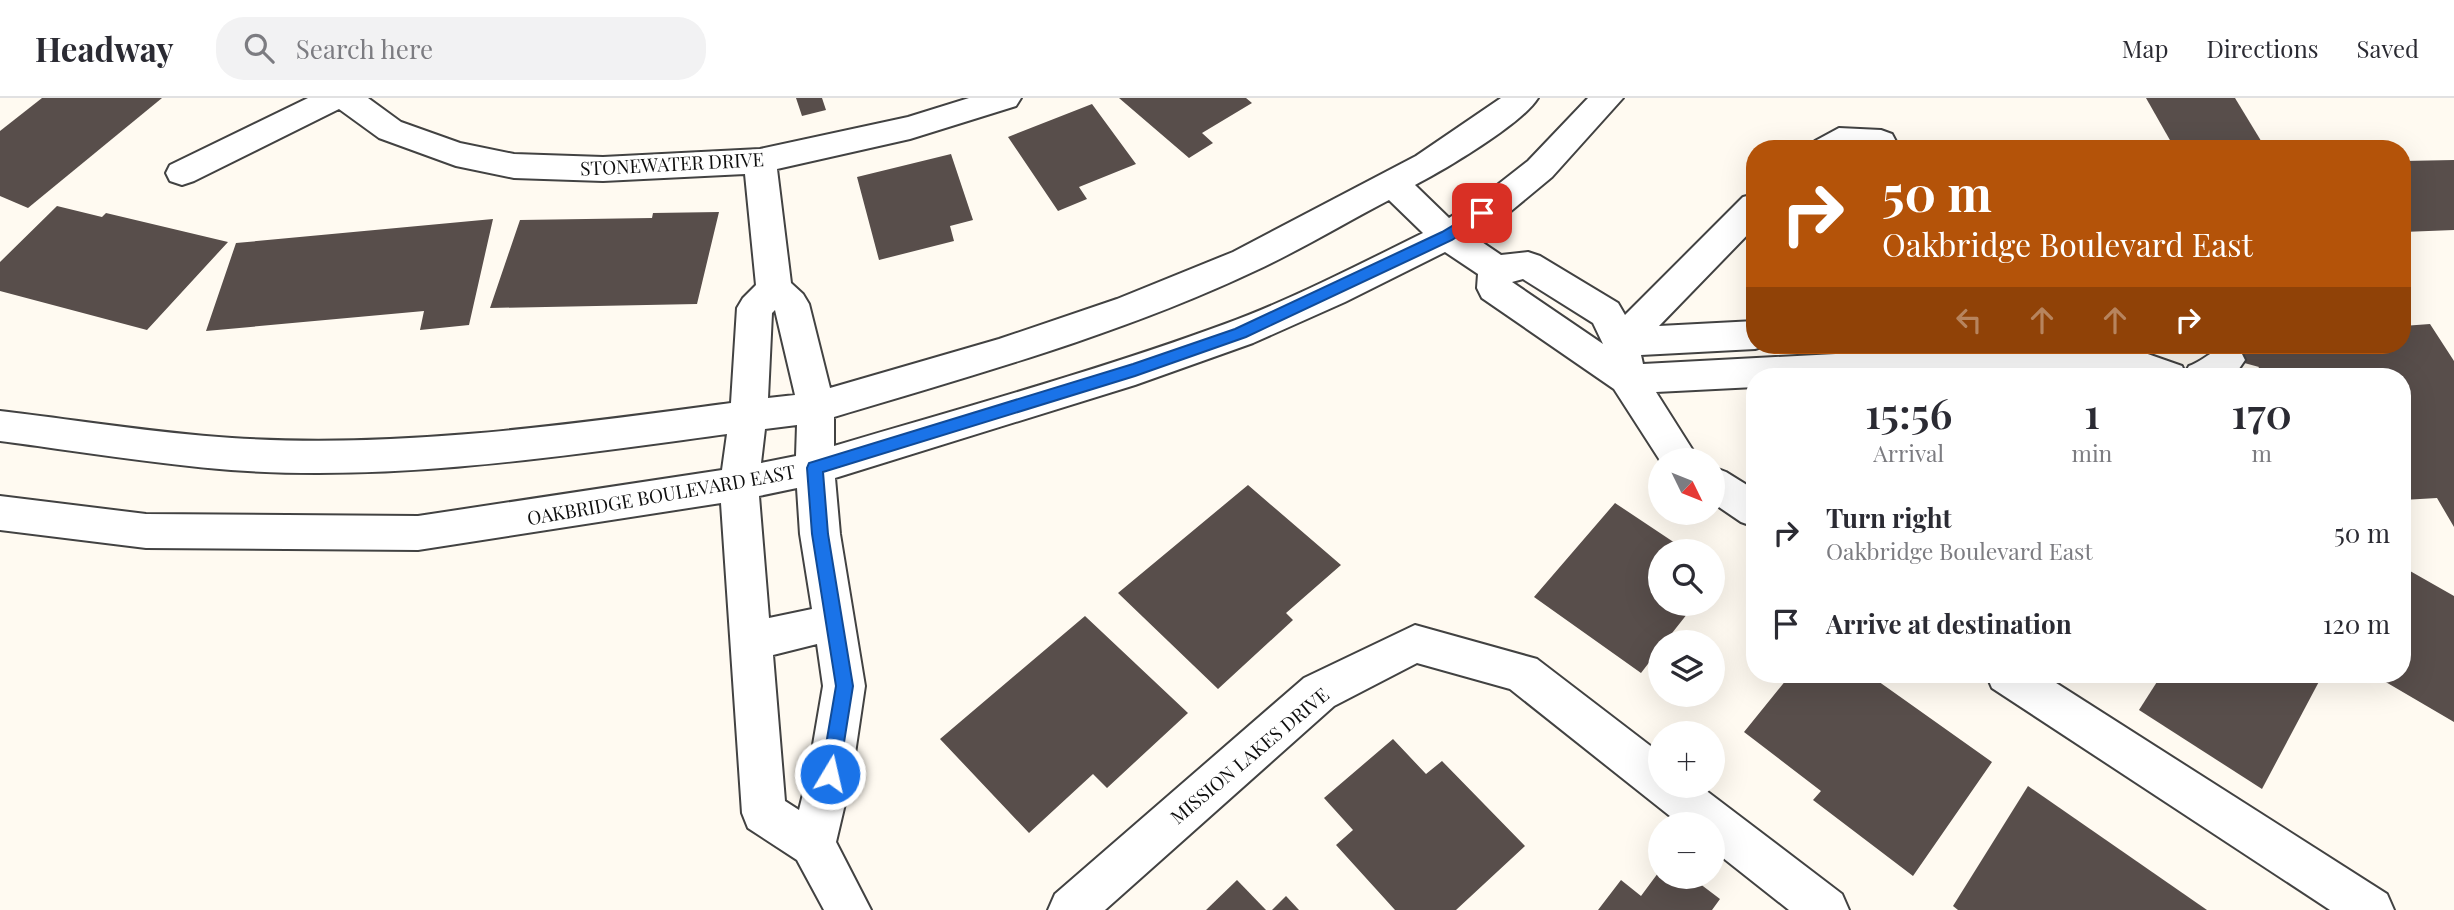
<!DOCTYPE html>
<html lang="en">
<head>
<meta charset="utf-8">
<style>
  :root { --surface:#fff; --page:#f2f2f3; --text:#2b2b33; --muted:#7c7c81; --line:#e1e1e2 }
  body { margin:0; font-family:"Playfair Display",serif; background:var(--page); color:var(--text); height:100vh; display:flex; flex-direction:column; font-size:26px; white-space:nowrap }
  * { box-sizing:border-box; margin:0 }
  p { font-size:23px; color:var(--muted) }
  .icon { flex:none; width:38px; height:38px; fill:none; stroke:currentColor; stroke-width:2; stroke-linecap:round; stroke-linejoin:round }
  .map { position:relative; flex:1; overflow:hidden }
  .side { position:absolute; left:1746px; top:270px; width:665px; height:315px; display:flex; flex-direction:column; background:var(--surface); border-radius:28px; box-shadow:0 7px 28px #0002 }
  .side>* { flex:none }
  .guide { position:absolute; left:1746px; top:42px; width:665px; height:214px; border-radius:28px; box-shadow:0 7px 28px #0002; background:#b45309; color:#fff; overflow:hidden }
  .needle { width:46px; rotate:133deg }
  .buttons { position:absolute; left:1648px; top:350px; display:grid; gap:14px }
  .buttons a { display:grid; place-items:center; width:77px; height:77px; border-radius:50%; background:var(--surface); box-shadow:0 7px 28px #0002; font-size:35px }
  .pin { position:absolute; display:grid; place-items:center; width:60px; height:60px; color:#fff; margin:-30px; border-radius:14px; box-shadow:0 4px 10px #0006 }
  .me { position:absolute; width:77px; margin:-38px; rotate:9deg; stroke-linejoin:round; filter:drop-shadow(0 0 5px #0008) }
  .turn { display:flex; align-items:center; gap:24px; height:147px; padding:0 21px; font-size:32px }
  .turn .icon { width:91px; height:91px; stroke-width:2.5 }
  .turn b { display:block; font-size:49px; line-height:60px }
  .lanes { display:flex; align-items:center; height:66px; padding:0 21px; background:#0003; justify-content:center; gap:35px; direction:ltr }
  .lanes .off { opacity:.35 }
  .eta { display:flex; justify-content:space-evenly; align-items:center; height:119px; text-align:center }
  .eta b { font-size:42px; font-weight:600; line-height:49px }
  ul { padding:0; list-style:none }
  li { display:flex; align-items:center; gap:21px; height:91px; padding:0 21px }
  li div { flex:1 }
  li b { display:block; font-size:26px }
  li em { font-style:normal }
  header { display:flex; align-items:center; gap:42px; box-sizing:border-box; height:98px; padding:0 35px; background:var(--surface); border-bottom:2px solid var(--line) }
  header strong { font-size:33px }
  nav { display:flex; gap:38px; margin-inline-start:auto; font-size:24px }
  .search { width:490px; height:63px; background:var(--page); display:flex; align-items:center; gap:18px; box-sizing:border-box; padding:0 24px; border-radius:28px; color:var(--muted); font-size:26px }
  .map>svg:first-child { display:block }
  .building { fill:#584e4b }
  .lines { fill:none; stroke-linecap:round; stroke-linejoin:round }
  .minor-casing { stroke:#424242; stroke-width:4 }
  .minor { fill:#fff; fill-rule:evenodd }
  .route { fill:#1a73e8; stroke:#114b97; stroke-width:2 }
  .labels { text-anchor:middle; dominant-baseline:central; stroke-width:7; stroke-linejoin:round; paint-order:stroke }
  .street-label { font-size:19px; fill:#0f0f0f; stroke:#fff }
</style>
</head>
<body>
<header>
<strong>Headway</strong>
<div class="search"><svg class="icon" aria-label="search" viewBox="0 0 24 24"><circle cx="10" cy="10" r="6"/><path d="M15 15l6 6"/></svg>Search here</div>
<nav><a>Map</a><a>Directions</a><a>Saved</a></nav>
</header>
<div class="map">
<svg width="2454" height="812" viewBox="0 0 2454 812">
  <rect width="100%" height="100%" fill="#fffaf1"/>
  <!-- building -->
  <g class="building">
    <path d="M42,0H162L28,110L0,98V33Z"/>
    <path d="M796,0H822L826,12L802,18Z"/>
    <path d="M1119,0H1246L1252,5L1202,35L1213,45L1189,60Z"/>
    <path d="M2146,0H2235L2266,51H2175Z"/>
    <path d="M1092,6L1136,66L1079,89L1087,101L1058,113L1008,39Z"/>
    <path d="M951,56L973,122L950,128L954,143L879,162L857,79Z"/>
    <path d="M2454,62V132L2403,134V63Z"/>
    <path d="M57,108L102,119L106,115L228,144L147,232L0,193V164Z"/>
    <path d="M719,114L697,206L490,210L520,122L652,120L653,115Z"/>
    <path d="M493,121L469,227L420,232L424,213L206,233L236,145Z"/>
    <path d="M2430,226L2454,263V429L2437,400L2403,402V278H2254L2259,269L2193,251V247H2403V228Z"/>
    <path d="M1248,387L1341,467L1286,515L1293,522L1218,591L1118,495Z"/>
    <path d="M1615,405L1687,453H1661V506H1695L1665,544H1661V549L1641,575L1534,499Z"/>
    <path d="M2403,469L2454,498V624L2372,576H2403Z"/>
    <path d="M1085,518L1188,615L1107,690L1093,676L1029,735L940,641Z"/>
    <path d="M1791,576H1868L1992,664L1913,778L1813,702L1821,693L1744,634Z"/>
    <path d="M2162,576H2323L2262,691L2139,612Z"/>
    <path d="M1393,641L1426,676L1442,663L1525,748L1456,812H1395L1336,747L1353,732L1324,700Z"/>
    <path d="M2028,688L2207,812H1958L1953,808Z"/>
    <path d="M1661,771V779H1691L1720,801L1712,812H1598L1621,782L1641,798Z"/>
    <path d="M1237,782L1266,812H1206Z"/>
    <path d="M1286,798L1299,812H1272Z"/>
  </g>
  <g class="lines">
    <defs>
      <g id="minor">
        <path d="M308,0H368L401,24L460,45L514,56L603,59L760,51L908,19L969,0H1021L1016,8L910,41L777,71L791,185L803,196L809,206L830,290L999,241L1117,201L1233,154L1416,58L1501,0H1538C1522,26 1444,72 1415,87L1449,120L1487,95L1528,63L1588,0H1623L1552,79L1511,113L1473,138L1501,157L1528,154L1540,158L1618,205L1625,217L1743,99L1755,96V129L1659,228L1755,223V247H1768L1755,251L1641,257L1643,266L2008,247H2122L2182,268L2185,275L2189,268C2211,260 2215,244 2240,252L2245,262L2234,278H2128L2106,270L1957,278H1755V289L1656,294L1699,362L1661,364L1614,291L1482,200L1477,190L1478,176L1445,154L1345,204L1253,245L1135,287L835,380L840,436L865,588L852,676L836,744L871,812H824L797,762L748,730L742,715L721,405L418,452L146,450L0,432V398L146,416L418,418L722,372L727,336C563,358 397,384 231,372C154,366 77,353 0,343V313C77,322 155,335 232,340C400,351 565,327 731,305L737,210L743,200L756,187L745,76L603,83L514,80L456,68L379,40L339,11L194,83L182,87L170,83L166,75L170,67ZM1389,102L1423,135C1358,167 1293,201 1225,226C1097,273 965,309 834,348V319C977,276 1122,236 1257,172C1302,151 1345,125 1389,102ZM1523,181L1593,225L1603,246L1512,184ZM775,212L795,297L768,300L772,215ZM797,327L796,358L761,365L765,331ZM797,390L800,436L812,511L769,520L759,398ZM817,546L823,588L808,676L799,712L785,703L773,557Z"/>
        <path d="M1839,30L1881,32L1892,36L1900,51H1810L1815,43Z"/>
        <path d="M1713,369L1726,374L1755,392V429L1741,424L1713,405Z"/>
        <path d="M1415,527L1537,561L1661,656V688H1700L1842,796L1849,812H1789L1713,752V726H1680L1510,591L1417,565L1334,608L1105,812H1048L1055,796L1304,580Z"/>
        <path d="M1986,576H2042L2387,796L2394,812H2330L1992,590Z"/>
      </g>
    </defs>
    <!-- minor casing -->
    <use href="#minor" class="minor-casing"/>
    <!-- minor -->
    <use href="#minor" class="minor"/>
  </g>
  <!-- route -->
  <path class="route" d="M1482,110L1487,111V119L1452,142L1246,239L1135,278L823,374L828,436L853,588L839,676L836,682L830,685L824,682L821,676L836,588L812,436L807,370L809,365L1133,266L1235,231L1442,134Z"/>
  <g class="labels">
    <!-- street labels -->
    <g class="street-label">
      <text transform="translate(672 65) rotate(-3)">STONEWATER DRIVE</text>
      <text transform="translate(661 396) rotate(-10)">OAKBRIDGE BOULEVARD EAST</text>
      <text transform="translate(1249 657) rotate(-40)">MISSION LAKES DRIVE</text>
    </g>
  </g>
</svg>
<div class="buttons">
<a><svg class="needle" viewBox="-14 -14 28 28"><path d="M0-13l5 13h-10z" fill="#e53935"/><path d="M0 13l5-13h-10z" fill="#7c7c81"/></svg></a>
<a><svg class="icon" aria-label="search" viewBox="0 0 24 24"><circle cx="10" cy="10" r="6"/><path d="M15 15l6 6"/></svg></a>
<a><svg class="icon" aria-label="layers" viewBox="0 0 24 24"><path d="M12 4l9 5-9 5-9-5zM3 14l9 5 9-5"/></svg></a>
<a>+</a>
<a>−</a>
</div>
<div class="pin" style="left:1482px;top:115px;background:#d93025"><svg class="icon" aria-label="arrive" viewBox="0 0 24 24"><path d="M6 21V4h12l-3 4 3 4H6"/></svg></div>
<svg class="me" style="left:830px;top:676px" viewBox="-20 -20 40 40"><circle r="17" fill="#1a73e8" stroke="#fff" stroke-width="3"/><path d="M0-11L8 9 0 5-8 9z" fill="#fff"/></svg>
<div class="guide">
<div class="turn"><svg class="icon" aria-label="right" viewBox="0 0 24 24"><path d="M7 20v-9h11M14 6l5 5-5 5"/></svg><div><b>50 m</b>Oakbridge Boulevard East</div></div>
<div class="lanes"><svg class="icon off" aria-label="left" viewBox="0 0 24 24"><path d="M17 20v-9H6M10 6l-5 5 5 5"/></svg><svg class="icon off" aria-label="ahead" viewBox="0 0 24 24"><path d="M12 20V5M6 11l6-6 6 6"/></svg><svg class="icon off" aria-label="ahead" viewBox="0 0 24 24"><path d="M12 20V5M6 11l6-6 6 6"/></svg><svg class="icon" aria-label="right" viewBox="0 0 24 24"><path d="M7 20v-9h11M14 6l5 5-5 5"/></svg></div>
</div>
<section class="side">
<div class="eta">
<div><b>15:56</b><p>Arrival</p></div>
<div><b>1</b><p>min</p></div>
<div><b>170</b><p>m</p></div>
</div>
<ul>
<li><svg class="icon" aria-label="right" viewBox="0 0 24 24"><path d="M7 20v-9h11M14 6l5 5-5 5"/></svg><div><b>Turn right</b><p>Oakbridge Boulevard East</p></div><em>50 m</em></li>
<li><svg class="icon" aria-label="arrive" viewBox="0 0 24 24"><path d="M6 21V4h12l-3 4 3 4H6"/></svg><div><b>Arrive at destination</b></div><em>120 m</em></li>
</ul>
</section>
</div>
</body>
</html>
